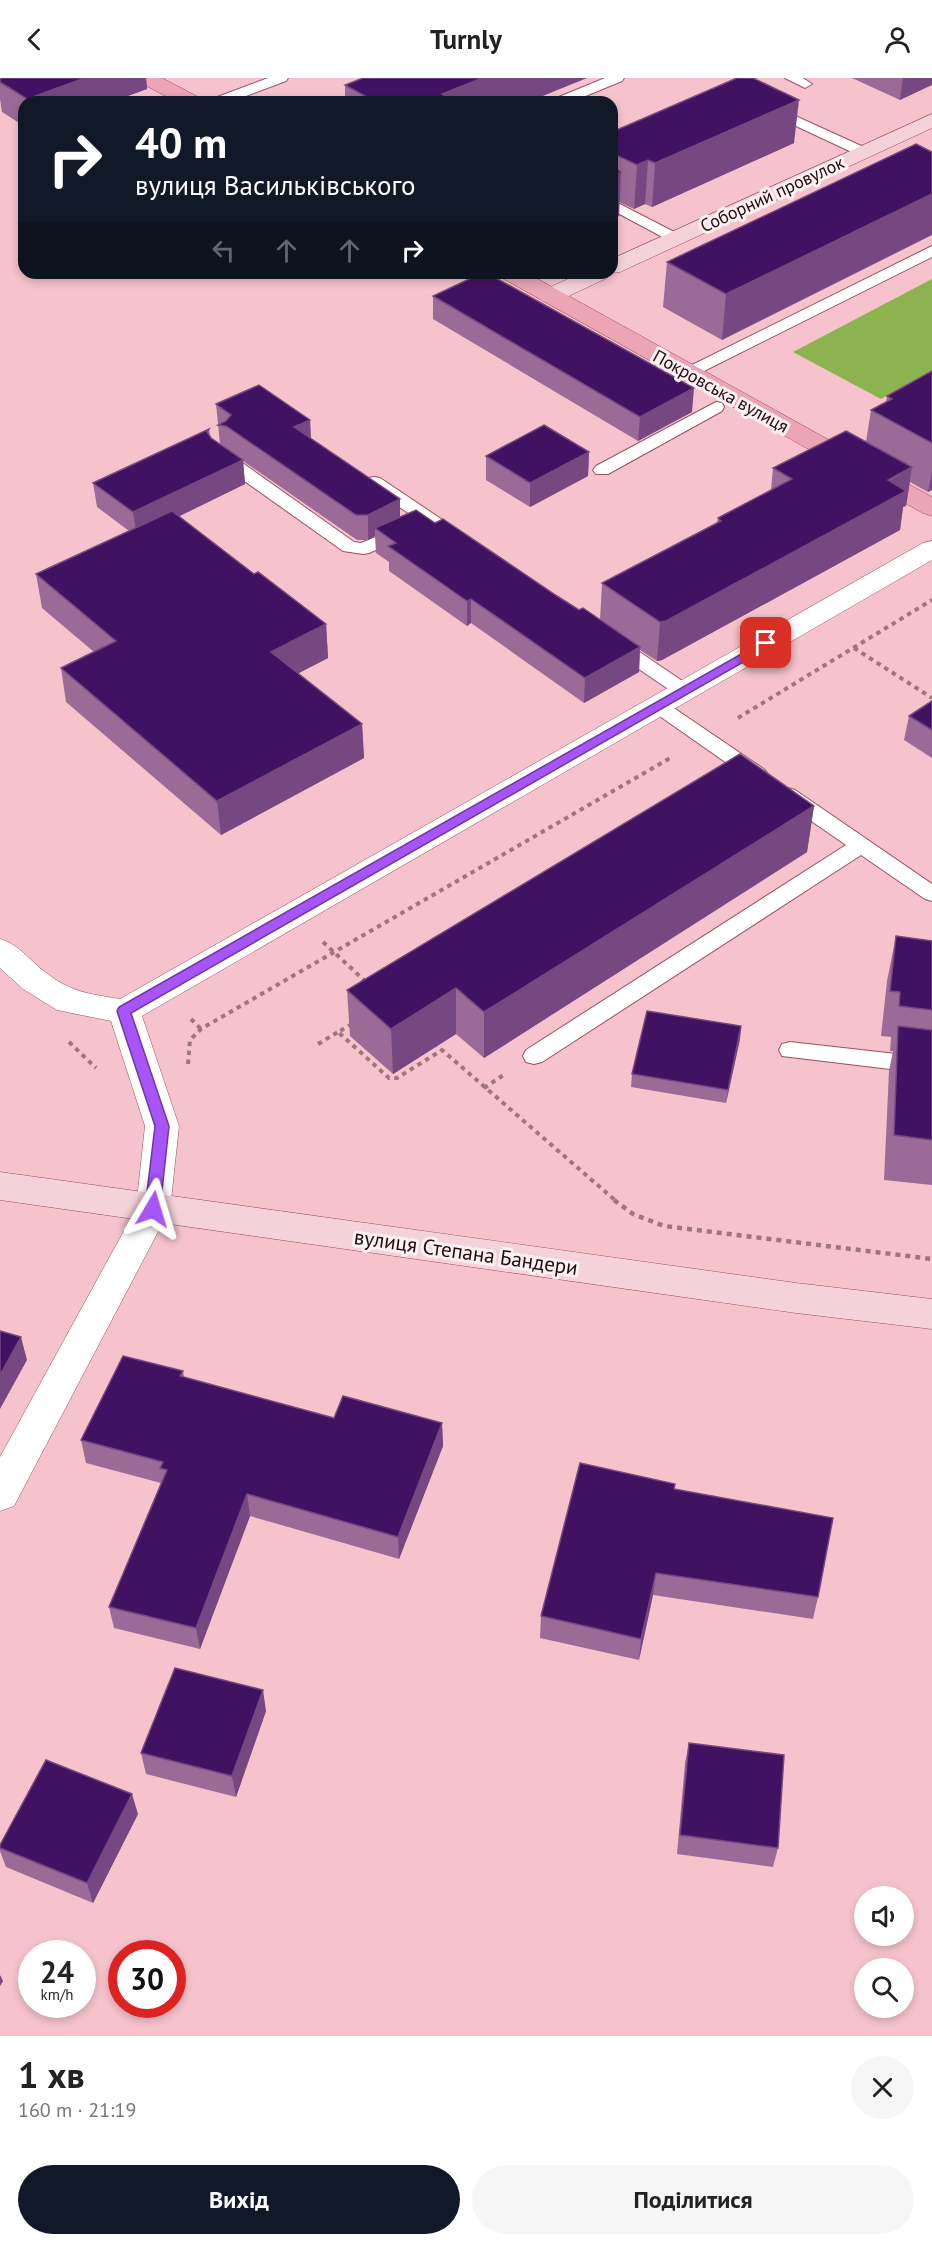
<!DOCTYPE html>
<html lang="uk">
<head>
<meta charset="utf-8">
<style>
  :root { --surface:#fff; --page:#f6f6f6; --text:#222; --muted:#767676; --accent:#111827 }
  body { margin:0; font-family:"PT Sans",sans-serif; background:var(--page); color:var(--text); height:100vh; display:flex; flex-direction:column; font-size:22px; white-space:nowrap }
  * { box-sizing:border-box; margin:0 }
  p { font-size:20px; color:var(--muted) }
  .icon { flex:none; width:33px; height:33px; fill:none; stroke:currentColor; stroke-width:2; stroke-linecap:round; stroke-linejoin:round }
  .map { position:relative; height:1958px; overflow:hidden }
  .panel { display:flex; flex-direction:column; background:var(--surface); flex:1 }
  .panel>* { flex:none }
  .hud { position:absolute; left:18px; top:18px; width:600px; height:183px; border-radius:18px; box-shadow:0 3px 9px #0003; background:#111827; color:#fff; overflow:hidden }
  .tools { position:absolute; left:854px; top:1808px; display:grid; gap:12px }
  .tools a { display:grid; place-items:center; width:60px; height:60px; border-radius:50%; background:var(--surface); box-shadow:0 3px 9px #0003; font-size:30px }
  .speed { position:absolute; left:18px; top:1862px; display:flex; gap:12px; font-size:30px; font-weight:700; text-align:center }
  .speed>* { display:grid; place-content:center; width:78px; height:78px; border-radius:50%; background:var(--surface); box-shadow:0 3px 9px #0003; line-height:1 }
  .speed small { font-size:15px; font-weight:400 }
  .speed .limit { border:9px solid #d22; background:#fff; color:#111 }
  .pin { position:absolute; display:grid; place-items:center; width:51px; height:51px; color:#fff; margin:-26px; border-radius:12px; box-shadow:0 3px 9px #0006 }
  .me { position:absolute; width:66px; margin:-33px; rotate:7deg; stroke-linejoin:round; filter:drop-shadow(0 0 4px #0008) }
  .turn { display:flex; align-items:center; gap:21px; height:126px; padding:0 18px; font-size:27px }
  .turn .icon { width:78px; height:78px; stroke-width:2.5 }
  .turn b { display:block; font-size:42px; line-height:51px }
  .lanes { display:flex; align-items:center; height:57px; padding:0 18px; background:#0003; justify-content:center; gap:30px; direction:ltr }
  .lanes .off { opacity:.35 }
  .round { display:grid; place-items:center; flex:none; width:63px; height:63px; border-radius:32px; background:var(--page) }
  .head { display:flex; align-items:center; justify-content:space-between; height:102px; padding:0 18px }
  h1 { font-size:36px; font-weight:600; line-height:45px }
  .primary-button { display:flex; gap:12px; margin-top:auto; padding:12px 18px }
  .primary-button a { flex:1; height:69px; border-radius:36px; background:var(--accent); color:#fff; font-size:24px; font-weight:600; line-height:69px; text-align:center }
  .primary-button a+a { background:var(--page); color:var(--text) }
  header { display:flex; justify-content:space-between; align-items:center; height:78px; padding:0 18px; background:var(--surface); font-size:27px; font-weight:600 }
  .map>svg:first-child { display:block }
  .green { fill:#8db250 }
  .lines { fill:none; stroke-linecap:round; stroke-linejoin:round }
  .lane-casing { stroke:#995060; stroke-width:2 }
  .street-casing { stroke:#995060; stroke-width:1 }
  .secondary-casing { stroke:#995060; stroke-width:1 }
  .primary-casing { stroke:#9d475b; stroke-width:1 }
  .path-far1 { stroke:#9f767e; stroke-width:4; stroke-dasharray:4.5 4.5; stroke-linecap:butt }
  .path { stroke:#9f767e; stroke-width:4.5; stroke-dasharray:5 5; stroke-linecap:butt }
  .lane { fill:#fff; fill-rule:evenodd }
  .street { fill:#fff; fill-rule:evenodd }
  .secondary { fill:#f5d2da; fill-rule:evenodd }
  .primary { fill:#eba5b5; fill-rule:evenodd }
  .wall { fill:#9c6a96 }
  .shaded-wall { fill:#774781 }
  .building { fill:#411261; stroke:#774781; stroke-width:1.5 }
  .route { fill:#a855f7; stroke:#6d37a1; stroke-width:1.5 }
  .labels { text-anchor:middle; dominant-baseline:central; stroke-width:6; stroke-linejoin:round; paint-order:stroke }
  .far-street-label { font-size:18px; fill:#250810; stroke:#faf1f2 }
  .street-label { font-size:21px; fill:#250810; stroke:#faf1f2 }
</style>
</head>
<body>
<header><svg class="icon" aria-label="back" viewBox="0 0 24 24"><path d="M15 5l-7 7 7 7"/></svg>Turnly<svg class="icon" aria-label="person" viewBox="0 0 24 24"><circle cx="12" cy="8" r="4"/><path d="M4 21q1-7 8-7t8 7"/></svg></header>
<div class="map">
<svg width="932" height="1958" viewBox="0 0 932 1958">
  <rect width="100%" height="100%" fill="#f6c3cc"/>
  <!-- green -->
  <path class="green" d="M932,201V293L881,321L793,274Z"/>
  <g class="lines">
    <defs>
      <g id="lane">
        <path d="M268,0H288L286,3L230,24H210L212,21Z"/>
        <path d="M605,0H624L622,3L571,24H552L554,21Z"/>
        <path d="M785,0H803L812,6L805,10Z"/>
        <path d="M769,26L868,71L870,74L868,77H858L764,33L762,30L764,27Z"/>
        <path d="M612,122L680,157L683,160L675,165L670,163L612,132Z"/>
        <path d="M932,168V179L694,298H682L680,295L682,292Z"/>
        <path d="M716,324L722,325L724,329L722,333L608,396H596L593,392L596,388Z"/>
        <path d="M221,373L227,374L354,464L361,465L403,448L409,449L412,453L409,457L369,475L363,476L343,473L215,382L212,378L215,374Z"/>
        <path d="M374,399L380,400L447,445L450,449L447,453H435L368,408L365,404L368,400Z"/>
        <path d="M615,560L622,562L691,609L694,613L691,617H677L608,570L606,566L608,562Z"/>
        <path d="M658,622L665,624L765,692L768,697L765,702L758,704L751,702L651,632L648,628L651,624Z"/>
        <path d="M788,710L795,712L932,806V823L925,821L861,777L542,984L534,986L526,984L523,978L526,972L846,767L781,722L778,717L781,712Z"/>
        <path d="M790,964L932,980V996L782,978L779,972L782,966Z"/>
      </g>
      <path id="street" d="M932,463V482L142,938L179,1048L170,1131L14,1428L0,1433V1379L136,1131L145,1048L111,943L57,932L23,911L0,890V861C19,866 30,883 45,894C70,914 89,916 120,921L923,465Z"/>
      <g id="secondary">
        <path d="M932,36V50L620,194L610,195L607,200L558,223L550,225L542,223L538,218L542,213L581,195H612V181Z"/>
        <path d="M0,1094L796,1205L932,1221V1251L796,1235L0,1122Z"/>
      </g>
      <g id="primary">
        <path d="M136,0H162L200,20L203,24H177L139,4Z"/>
        <path d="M499,195H527L932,419V438L923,435L502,200Z"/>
      </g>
    </defs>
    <!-- lane casing -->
    <use href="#lane" class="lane-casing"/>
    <!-- street casing -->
    <use href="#street" class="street-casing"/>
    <!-- secondary casing -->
    <use href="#secondary" class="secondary-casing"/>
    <!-- primary casing -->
    <use href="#primary" class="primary-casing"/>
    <!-- path-far1 -->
    <g class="path-far1">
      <path d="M854,570L932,620"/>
      <path d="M738,640L932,522"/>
      <path d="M323,864L366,904"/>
      <path d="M191,941L201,951"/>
      <path d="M352,946L338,954L389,1000H397L442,972"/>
      <path d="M69,964L96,990"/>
      <path d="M434,965L616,1123"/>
      <path d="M318,966L338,954"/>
      <path d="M188,986L190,962L201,951L672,679"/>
      <path d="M484,1010L505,996"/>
    </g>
    <!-- path -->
    <path class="path" d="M614,1122L633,1136L664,1148L932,1181"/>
    <!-- lane -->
    <use href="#lane" class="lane"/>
    <!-- street -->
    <use href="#street" class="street"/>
    <!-- secondary -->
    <use href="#secondary" class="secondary"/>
    <!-- primary -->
    <use href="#primary" class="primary"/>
  </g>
  <!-- wall -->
  <g class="wall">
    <path d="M0,0H146L147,11L111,24H24V48L2,34L0,21Z"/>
    <path d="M852,0H932L900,22Z"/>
    <path d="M345,7L528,24H345Z"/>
    <path d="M612,54L794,65L652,129L645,126L634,131L619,124V138L612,141Z"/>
    <path d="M932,74L722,262L663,229L667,184Z"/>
    <path d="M433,218L692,334L638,363L433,241Z"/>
    <path d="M932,293V412L928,414L910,404L906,428L903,429L900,452L662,582L657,583L640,572L639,594L584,625L471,545L467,548L389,493V484L376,475L375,458L368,462H357L243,383L245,406L179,438L254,496L326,546L328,580L298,595L362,646L364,680L221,757L66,624L61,590L94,574L42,530L36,496L129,453L97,429L93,405L209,351L210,357L211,360L220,366L216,326L310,342L311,361L400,421V439L435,445L579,532L600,542L602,505L717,445L718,440L771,412L773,390L866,364L871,332L886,324L887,318Z"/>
    <path d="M589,374L588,398L530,429L486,402V378Z"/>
    <path d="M932,623V680L904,662L909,638Z"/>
    <path d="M814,728L807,774L484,980L456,956L393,996L350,958L347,912Z"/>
    <path d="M896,858L932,863V1107L884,1102L889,993L893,973H890L891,959L881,958L887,903Z"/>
    <path d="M741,948L740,961L726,1025L631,1009L632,996Z"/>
    <path d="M183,1293L184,1299L334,1340L442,1345L443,1368L399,1481L250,1438L200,1571L114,1550L109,1529L161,1405L86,1385L81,1362Z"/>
    <path d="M675,1406V1411L818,1519L813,1541L653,1517L639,1582L540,1560L541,1538Z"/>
    <path d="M266,1633L236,1719L146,1696L141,1675Z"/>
    <path d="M689,1665L778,1770L773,1789L677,1776L685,1685Z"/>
    <path d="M138,1736L93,1825L6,1789L0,1773V1767Z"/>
  </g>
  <!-- shaded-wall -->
  <g class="shaded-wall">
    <path d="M85,0H146L147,11L111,24H28L27,21Z"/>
    <path d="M482,0H587L528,24H442V16Z"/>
    <path d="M903,0H932V7L900,22Z"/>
    <path d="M799,22L794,65L652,129L655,85Z"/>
    <path d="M614,76L613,98L621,94L619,138L612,141V87Z"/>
    <path d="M648,82L645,126L634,131L637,87Z"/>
    <path d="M932,116V157L722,262L726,216Z"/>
    <path d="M694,310L692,334L638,363L640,339Z"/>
    <path d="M310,342L311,366L294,349Z"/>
    <path d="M589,374L588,398L530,429V405Z"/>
    <path d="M243,382L245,406L137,459L133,434Z"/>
    <path d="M912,389L906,428L903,429L900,452L662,582L657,583L660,544Z"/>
    <path d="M932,394V412L928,414Z"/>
    <path d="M400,421V445L375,450V458L368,462V437Z"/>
    <path d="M471,521V545L467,548V523Z"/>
    <path d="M326,546L328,580L274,608L271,574Z"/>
    <path d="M640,569L639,594L584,625L585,600Z"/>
    <path d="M362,646L364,680L221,757L217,723Z"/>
    <path d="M814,728L807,774L484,980V934Z"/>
    <path d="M456,910V956L393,996L391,951Z"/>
    <path d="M741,948L740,961L726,1025L728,1012Z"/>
    <path d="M21,1259L27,1282L0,1331V1297Z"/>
    <path d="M442,1345L443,1368L399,1481L398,1459Z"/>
    <path d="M247,1416L250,1438L200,1571L196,1550Z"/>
    <path d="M656,1495L653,1517L639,1582L641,1561Z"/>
    <path d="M263,1612L266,1633L236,1719L232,1698Z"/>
    <path d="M132,1716L138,1736L93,1825L87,1805Z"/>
    <path d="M0,1897L3,1903L0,1908Z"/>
  </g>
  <!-- building -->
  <g class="building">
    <path d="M2,0H85L27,21L0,4V1Z"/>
    <path d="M363,0H482L442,16L457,24H376L345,7Z"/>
    <path d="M737,0H753L799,22L655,85L648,82L637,87L614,76L612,87V54Z"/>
    <path d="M916,66L932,74V116L726,216L667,184Z"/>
    <path d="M612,88L621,94L612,98Z"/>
    <path d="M482,195H487L694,310L640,339L433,218Z"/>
    <path d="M932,293V365L871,332L892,321L887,318Z"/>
    <path d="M259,307L310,342L294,349L400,421L368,437H356L226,348L218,347L226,343L231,337L216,326Z"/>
    <path d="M544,347L589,374L530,405L486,378Z"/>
    <path d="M209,351L207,354L211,360L243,382L133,434L93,405Z"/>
    <path d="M846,353L912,389L888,402L906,413L666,543L660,544L602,505L721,443L718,440L792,401L773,390Z"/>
    <path d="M416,432L435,445L443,441L557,518L579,532L583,530L640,569L585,600L471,521L467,523L388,468L396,465L375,450Z"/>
    <path d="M172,433L254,496L258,494L326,546L271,574L362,646L217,723L61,590L116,563L36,496Z"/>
    <path d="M932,623V652L909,638Z"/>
    <path d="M740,676L814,728L484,934L456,910L391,951L347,912Z"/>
    <path d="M896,858L932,863V932L899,928L900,914L890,913Z"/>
    <path d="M647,933L741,948L728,1012L632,996Z"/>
    <path d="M898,948L932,952V1062L894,1057Z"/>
    <path d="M0,1253L21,1259L0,1297Z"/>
    <path d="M123,1278L183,1293L180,1298L334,1340L343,1318L442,1345L398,1459L247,1416L196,1550L109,1529L167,1392L160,1390L163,1384L81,1362Z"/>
    <path d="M580,1385L675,1406L674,1411L833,1440L818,1519L656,1495L641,1561L541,1538Z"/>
    <path d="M175,1590L263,1612L232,1698L141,1675Z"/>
    <path d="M689,1665L784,1677L778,1770L680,1757Z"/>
    <path d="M46,1682L132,1716L87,1805L0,1770V1767Z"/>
  </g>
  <!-- route -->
  <path class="route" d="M766,562L771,563V568L131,935L169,1048L160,1131L158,1135H148L145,1131L155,1048L117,933L119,929Z"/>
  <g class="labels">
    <!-- far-street labels -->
    <g class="far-street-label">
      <text transform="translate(772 116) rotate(-25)">Соборний провулок</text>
      <text transform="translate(721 313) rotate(29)">Покровська вулиця</text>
    </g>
    <!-- street labels -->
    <g class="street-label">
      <text transform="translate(466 1174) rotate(8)">вулиця Степана Бандери</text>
    </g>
  </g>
</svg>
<div class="tools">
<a><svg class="icon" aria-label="sound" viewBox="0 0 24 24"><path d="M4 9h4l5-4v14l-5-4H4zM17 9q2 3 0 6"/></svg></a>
<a><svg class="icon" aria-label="search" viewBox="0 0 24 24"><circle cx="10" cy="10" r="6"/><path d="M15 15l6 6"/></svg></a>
</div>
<div class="speed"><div>24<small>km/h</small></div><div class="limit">30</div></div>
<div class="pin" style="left:766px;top:565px;background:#d93025"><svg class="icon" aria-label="arrive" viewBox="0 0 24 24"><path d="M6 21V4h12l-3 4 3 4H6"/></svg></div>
<svg class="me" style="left:153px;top:1131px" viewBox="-20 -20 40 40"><path d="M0-17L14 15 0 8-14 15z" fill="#a855f7" stroke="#fff" stroke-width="4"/></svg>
<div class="hud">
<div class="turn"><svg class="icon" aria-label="right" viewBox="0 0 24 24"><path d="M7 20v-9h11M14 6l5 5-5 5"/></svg><div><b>40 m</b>вулиця Васильківського</div></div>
<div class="lanes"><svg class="icon off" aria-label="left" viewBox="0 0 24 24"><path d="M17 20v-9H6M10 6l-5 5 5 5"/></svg><svg class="icon off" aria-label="ahead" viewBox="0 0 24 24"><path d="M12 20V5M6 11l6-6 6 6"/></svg><svg class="icon off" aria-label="ahead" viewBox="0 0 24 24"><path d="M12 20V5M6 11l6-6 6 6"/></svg><svg class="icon" aria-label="right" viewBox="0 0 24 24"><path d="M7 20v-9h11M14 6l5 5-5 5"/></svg></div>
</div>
</div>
<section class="panel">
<div class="head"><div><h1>1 хв</h1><p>160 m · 21:19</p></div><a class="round"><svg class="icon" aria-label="close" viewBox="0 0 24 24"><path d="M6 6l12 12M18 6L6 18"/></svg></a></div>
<div class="primary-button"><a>Вихід</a><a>Поділитися</a></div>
</section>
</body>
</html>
